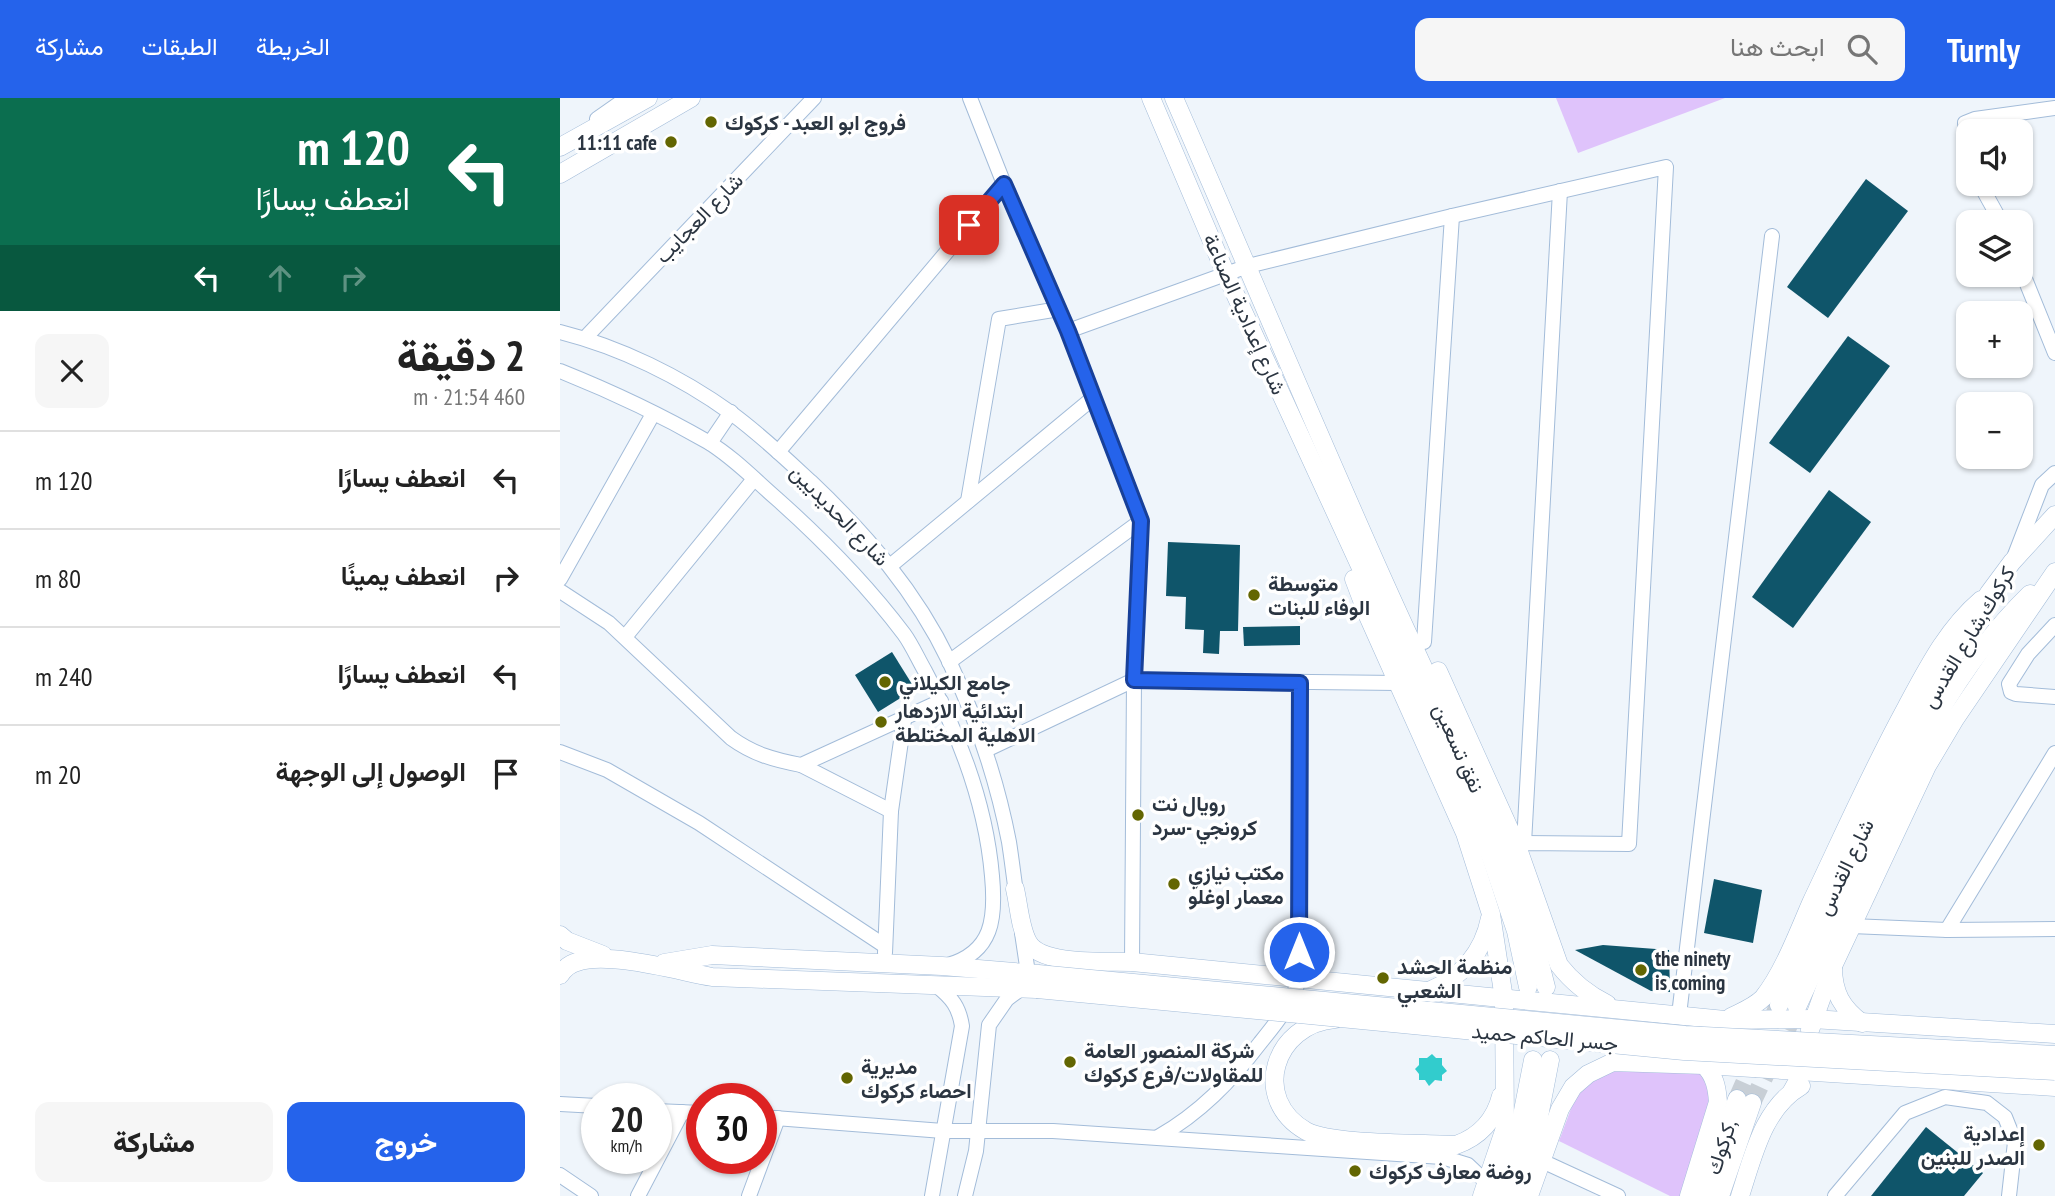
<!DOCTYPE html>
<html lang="ar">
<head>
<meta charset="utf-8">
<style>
  :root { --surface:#fff; --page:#f6f6f6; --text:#222; --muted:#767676; --line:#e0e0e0; --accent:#2563eb }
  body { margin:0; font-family:"PT Sans Narrow",Vazirmatn,sans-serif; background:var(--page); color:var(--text); direction:rtl; height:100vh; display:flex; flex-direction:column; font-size:26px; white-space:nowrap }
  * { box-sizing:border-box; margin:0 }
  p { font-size:23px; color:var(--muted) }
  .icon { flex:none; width:38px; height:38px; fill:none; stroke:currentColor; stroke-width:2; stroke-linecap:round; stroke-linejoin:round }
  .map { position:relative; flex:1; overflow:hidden; direction:ltr }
  .panel { display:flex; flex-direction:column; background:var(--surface); width:560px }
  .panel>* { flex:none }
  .banner { background:#0b6e4f; color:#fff; overflow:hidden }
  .tools { position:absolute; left:1396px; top:21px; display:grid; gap:14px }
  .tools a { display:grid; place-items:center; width:77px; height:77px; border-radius:14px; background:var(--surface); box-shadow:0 2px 5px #0004; font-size:35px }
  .speed { position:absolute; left:21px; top:985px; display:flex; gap:14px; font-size:35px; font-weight:700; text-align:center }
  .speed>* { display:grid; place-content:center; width:91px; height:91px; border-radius:50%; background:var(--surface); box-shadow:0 2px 5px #0004; line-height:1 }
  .speed small { font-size:18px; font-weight:400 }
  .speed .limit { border:10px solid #d22; background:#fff; color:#111 }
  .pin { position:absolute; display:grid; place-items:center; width:60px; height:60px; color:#fff; margin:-30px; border-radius:14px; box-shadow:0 4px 10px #0006 }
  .me { position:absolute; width:77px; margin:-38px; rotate:0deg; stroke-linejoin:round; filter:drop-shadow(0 0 5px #0008) }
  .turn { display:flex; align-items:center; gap:24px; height:147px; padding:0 35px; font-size:32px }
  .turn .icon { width:91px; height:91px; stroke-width:2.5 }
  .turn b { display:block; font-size:49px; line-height:60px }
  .lanes { display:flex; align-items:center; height:66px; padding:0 35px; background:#0003; justify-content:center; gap:35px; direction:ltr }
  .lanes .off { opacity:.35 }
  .round { display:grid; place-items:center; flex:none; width:74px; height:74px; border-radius:14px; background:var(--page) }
  .summary { display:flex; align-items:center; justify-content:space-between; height:119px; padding:0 35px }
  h1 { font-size:42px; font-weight:800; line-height:52px }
  .cta { display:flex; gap:14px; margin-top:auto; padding:14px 35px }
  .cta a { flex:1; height:80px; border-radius:14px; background:var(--accent); color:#fff; font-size:28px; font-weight:800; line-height:80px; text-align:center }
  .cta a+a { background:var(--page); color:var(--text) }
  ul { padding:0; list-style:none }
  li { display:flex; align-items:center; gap:21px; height:98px; padding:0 35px; border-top:2px solid var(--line) }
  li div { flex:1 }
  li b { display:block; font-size:26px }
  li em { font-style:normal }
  header { display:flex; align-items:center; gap:42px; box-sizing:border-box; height:98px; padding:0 35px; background:var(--accent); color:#fff }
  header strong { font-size:33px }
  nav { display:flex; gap:38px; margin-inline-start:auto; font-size:24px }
  .search { width:490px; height:63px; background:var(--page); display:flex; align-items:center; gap:18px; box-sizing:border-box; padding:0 24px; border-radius:14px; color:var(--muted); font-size:26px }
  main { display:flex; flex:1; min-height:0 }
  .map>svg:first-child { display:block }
  .green { fill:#dfc3fb }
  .water { fill:#32cccd }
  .building { fill:#0f556a }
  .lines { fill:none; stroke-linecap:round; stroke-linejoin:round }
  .major-tunnel { stroke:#c8cfd6; stroke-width:18; stroke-dasharray:18 9; stroke-linecap:butt }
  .minor-casing { stroke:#a3bcd9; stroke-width:16 }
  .major-casing { stroke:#a3bcd9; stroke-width:19 }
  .minor { stroke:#fff; stroke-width:14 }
  .major { stroke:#fff; stroke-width:18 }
  .major-bridge-casing { stroke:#a3bcd9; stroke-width:19; stroke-linecap:butt }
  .major-bridge { stroke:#fff; stroke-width:18 }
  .route-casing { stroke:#184099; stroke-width:18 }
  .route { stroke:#2563eb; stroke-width:12 }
  .poi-dot { fill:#636602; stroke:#fff; stroke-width:2.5 }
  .labels { text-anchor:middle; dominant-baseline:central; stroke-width:7; stroke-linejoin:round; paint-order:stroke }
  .poi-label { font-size:21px; font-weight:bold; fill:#2b3541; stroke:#fff; text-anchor:start }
  .street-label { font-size:21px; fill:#2b3541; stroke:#fff }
</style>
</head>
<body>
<header>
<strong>Turnly</strong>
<div class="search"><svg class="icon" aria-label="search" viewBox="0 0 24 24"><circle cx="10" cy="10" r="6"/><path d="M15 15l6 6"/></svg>ابحث هنا</div>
<nav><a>الخريطة</a><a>الطبقات</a><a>مشاركة</a></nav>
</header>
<main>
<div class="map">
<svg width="1495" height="1098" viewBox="0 0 1495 1098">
  <rect width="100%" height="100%" fill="#eff5fb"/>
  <!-- green -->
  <g class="green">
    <path d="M996,0H1165L1018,55Z"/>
    <path d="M1144,967L1157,988L1122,1098H1110L999,1043L1022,981L1056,970Z"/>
  </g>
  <!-- water -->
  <path class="water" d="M872,956L876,960H882V967L887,973L882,977V983L875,982L869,988L865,982H859V976L855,971L859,967V960H867Z"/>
  <!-- building -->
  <g class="building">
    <path d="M1306,81L1348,113L1268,220L1227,189Z"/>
    <path d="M1288,238L1330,268L1250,375L1209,345Z"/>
    <path d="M1269,392L1311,424L1233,530L1192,499Z"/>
    <path d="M608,444L680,447L678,533H660L659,556L643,555L644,532L625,531L626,499L606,498Z"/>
    <path d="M740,528V547L684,548L683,529Z"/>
    <path d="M332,554L355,591L318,614L295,577Z"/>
    <path d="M1154,781L1202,792L1193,845L1144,835Z"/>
    <path d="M1043,847L1109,852L1110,894L1091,893L1015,852Z"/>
    <path d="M1366,1029L1423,1075L1404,1098H1311Z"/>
  </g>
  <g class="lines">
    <!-- major-tunnel -->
    <g class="major-tunnel">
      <path d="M1177,1001L1217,910"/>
      <path d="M1192,1005L1237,910"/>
    </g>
    <defs>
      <g id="minor">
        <path d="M410,0L444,86L508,233L581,423L574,582L572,864"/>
        <path d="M37,21L67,0"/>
        <path d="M1409,51L1405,25L1415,21L1495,10"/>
        <path d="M1420,86L1441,124"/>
        <path d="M1461,171L1495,255"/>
        <path d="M508,233L688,168L892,118L1106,69L1069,746L964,745L957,748"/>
        <path d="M0,234C60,249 121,279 171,315C200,336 225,360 251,384C307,437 356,494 389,563C416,620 437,682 449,744C452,763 454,782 457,801"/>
        <path d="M25,240L254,0"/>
        <path d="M0,273C50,293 101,317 148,344C173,359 195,382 217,401C263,442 307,487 344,536C352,547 358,561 365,573C399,636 426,707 432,778C436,820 433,854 388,867"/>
        <path d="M150,345L171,314"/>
        <path d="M218,354L444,86"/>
        <path d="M408,403L439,221L499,211"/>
        <path d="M1455,457L1482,387L1495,375"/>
        <path d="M330,468L533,300"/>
        <path d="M0,481L93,316"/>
        <path d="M0,493L49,525L171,640C193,656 214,662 241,667L381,603"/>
        <path d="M1495,527L1468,556L1449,586L1451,594L1456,596L1495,599"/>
        <path d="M65,539L194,381"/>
        <path d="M864,544L892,118"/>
        <path d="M389,564L581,423"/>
        <path d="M426,652L574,582L837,585"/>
        <path d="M0,654L47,672L139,725L325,848"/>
        <path d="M241,667L331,713"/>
        <path d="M964,745L1000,93"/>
        <path d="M1291,828L1387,832L1495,831"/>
        <path d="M1387,832L1495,655"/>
        <path d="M462,835L468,875"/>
        <path d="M325,855L331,713L344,622"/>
        <path d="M1119,917L1212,138"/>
        <path d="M0,1006L37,1008"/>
        <path d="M96,1013L142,1015"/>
        <path d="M201,1019L383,1033H493L882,1059L908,1067L927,1085"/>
        <path d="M598,1039C640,1015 671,983 700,945C717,924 732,906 739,881L740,585"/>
        <path d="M982,1063L1058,1098"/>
        <path d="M0,1077L31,1098"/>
        <path d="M78,1098L122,1014"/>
        <path d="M189,1098L218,1020"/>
        <path d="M372,1098L402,928C399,909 392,900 377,888"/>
        <path d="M405,1098L416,1053L429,927L447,901L462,890"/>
        <path d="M1275,1098L1345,1015L1385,999L1427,1005L1445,1019L1455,1044L1449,1098"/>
      </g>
      <g id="major">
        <path d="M591,0L665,174L891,666L931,759L956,833L968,889"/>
        <path d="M614,0C685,162 753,325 825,486C884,618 952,748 986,889"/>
        <path d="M0,49L88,0"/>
        <path d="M0,76L131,0"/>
        <path d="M794,481L808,518L905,735L931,816L944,901L945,1030L922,1098"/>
        <path d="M878,573L957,748L999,867C1013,885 1027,896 1047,906"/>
        <path d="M455,791C459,808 460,830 468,844C481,868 546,863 572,864L1165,922L1252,921L1495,936"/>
        <path d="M0,837L7,843L43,857"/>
        <path d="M104,865L152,857L382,868L478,876"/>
        <path d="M1273,869C1273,895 1282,910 1302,925"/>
        <path d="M0,877C4,871 9,866 17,864C48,853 118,873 152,879L477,891"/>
        <path d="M869,893C902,879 923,855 930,820"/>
        <path d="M1219,907L1323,689L1375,591L1429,495L1452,464L1495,417"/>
        <path d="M1237,909C1261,857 1285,805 1309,753C1351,661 1396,568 1470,496"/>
        <path d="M1171,919C1183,913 1194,909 1203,900C1223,875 1238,835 1251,805C1282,740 1311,674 1346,610C1367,571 1387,531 1421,502"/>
        <path d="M775,921C714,926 690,1001 746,1033C771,1047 863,1045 896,1047C919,1039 935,1022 941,998"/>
        <path d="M1250,932L1273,868L1367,668L1395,621L1495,474"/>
        <path d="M1232,993L1237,984L1243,962"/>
        <path d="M937,1098L959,1033L973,962"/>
        <path d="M954,1098L975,1039L990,962"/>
        <path d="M969,1098L1000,1011L1013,989L1028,976L1053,964L1144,967L1495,989"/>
        <path d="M1129,1098L1158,1004C1157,990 1155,978 1144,967"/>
        <path d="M1145,1098L1177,1001"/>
        <path d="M1160,1098L1192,1005"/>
        <path d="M1180,1098C1193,1059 1203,1010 1241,988"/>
      </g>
    </defs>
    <!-- minor casing -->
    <use href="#minor" class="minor-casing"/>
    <!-- major casing -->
    <use href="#major" class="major-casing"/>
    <!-- minor -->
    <use href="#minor" class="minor"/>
    <!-- major -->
    <use href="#major" class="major"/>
    <defs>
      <g id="major-bridge">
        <path d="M478,876L1125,937L1495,957"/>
        <path d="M477,891L1124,953L1495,973"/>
      </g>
    </defs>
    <!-- major-bridge casing -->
    <use href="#major-bridge" class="major-bridge-casing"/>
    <!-- major-bridge -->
    <use href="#major-bridge" class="major-bridge"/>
  </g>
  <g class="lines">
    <defs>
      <path id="route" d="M409,127L444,86L508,233L581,423L574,582L740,585L739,854"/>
    </defs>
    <!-- route casing -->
    <use href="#route" class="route-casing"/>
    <!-- route -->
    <use href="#route" class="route"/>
  </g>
  <!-- markers -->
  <g class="poi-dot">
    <circle cx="151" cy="24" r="7"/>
    <circle cx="111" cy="44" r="7"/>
    <circle cx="694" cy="497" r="7"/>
    <circle cx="325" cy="584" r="7"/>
    <circle cx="321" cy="624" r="7"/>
    <circle cx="578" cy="717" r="7"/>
    <circle cx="614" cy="786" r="7"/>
    <circle cx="1081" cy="872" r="7"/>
    <circle cx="823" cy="880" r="7"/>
    <circle cx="510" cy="964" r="7"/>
    <circle cx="287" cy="980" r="7"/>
    <circle cx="1479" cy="1047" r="7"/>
    <circle cx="795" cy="1073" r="7"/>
  </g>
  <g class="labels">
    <!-- poi labels -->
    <g class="poi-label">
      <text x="165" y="24">فروج ابو العبد - كركوك</text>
      <text x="97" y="44" text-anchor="end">11:11 cafe</text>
      <text x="708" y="485">متوسطة<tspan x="708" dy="24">الوفاء للبنات</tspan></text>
      <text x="339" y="584">جامع الكيلاني</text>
      <text x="335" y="612">ابتدائية الازدهار<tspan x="335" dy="24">الاهلية المختلطة</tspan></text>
      <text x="592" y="705">رويال نت<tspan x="592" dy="24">كرونجي -سرد</tspan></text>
      <text x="628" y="774">مكتب نيازي<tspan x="628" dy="24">معمار اوغلو</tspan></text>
      <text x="1095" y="860">the ninety<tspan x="1095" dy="24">is coming</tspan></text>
      <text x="837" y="868">منظمة الحشد<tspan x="837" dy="24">الشعبي</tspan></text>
      <text x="524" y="952">شركة المنصور العامة<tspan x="524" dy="24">للمقاولات/فرع كركوك</tspan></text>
      <text x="301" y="968">مديرية<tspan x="301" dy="24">احصاء كركوك</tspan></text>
      <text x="1465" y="1035" text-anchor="end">إعدادية<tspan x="1465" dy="24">الصدر للبنين</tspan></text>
      <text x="809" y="1073">روضة معارف كركوك</text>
    </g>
    <!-- street labels -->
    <g class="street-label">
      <text transform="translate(139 120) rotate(-46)">شارع العجايب</text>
      <text transform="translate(685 216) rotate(66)">شارع إعدادية الصناعة</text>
      <text transform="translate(280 417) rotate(46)">شارع الحديديين</text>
      <text transform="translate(1408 539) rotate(-59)">كركوك,شارع القدس</text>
      <text transform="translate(899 650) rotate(66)">نفق تسعين</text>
      <text transform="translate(1285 769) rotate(-64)">شارع القدس</text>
      <text transform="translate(985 939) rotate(5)">جسر الحاكم حميد</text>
      <text transform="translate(1161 1049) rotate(-72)">كركوك,</text>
    </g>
  </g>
</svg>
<div class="tools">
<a><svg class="icon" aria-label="sound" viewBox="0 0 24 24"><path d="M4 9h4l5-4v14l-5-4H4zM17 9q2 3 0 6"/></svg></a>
<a><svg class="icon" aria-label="layers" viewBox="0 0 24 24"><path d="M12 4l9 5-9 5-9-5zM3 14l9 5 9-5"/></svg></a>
<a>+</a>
<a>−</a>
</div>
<div class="speed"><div>20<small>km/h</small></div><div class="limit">30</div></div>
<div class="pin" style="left:409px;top:127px;background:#d93025"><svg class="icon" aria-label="arrive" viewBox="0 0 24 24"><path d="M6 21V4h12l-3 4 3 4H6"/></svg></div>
<svg class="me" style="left:739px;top:854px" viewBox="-20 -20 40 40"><circle r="17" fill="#2563eb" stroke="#fff" stroke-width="3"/><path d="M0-11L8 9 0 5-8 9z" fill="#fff"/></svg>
</div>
<section class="panel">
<div class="banner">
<div class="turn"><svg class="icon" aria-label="left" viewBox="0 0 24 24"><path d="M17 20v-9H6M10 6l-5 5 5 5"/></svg><div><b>120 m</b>انعطف يسارًا</div></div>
<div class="lanes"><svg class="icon" aria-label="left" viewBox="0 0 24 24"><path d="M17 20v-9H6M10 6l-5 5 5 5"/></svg><svg class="icon off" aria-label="ahead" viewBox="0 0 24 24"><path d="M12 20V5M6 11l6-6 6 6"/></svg><svg class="icon off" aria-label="right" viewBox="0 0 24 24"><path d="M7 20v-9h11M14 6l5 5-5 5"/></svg></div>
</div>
<div class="summary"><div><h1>2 دقيقة</h1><p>460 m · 21:54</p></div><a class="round"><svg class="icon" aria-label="close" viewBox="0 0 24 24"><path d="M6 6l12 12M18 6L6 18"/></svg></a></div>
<ul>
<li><svg class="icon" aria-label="left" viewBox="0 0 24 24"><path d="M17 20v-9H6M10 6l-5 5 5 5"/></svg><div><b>انعطف يسارًا</b></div><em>120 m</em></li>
<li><svg class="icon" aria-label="right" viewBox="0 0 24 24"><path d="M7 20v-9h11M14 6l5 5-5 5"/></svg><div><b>انعطف يمينًا</b></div><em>80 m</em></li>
<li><svg class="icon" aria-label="left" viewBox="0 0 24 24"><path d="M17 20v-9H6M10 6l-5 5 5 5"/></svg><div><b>انعطف يسارًا</b></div><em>240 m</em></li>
<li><svg class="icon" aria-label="arrive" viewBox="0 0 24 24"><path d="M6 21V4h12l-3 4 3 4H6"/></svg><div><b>الوصول إلى الوجهة</b></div><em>20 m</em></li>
</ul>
<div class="cta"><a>خروج</a><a>مشاركة</a></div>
</section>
</main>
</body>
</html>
